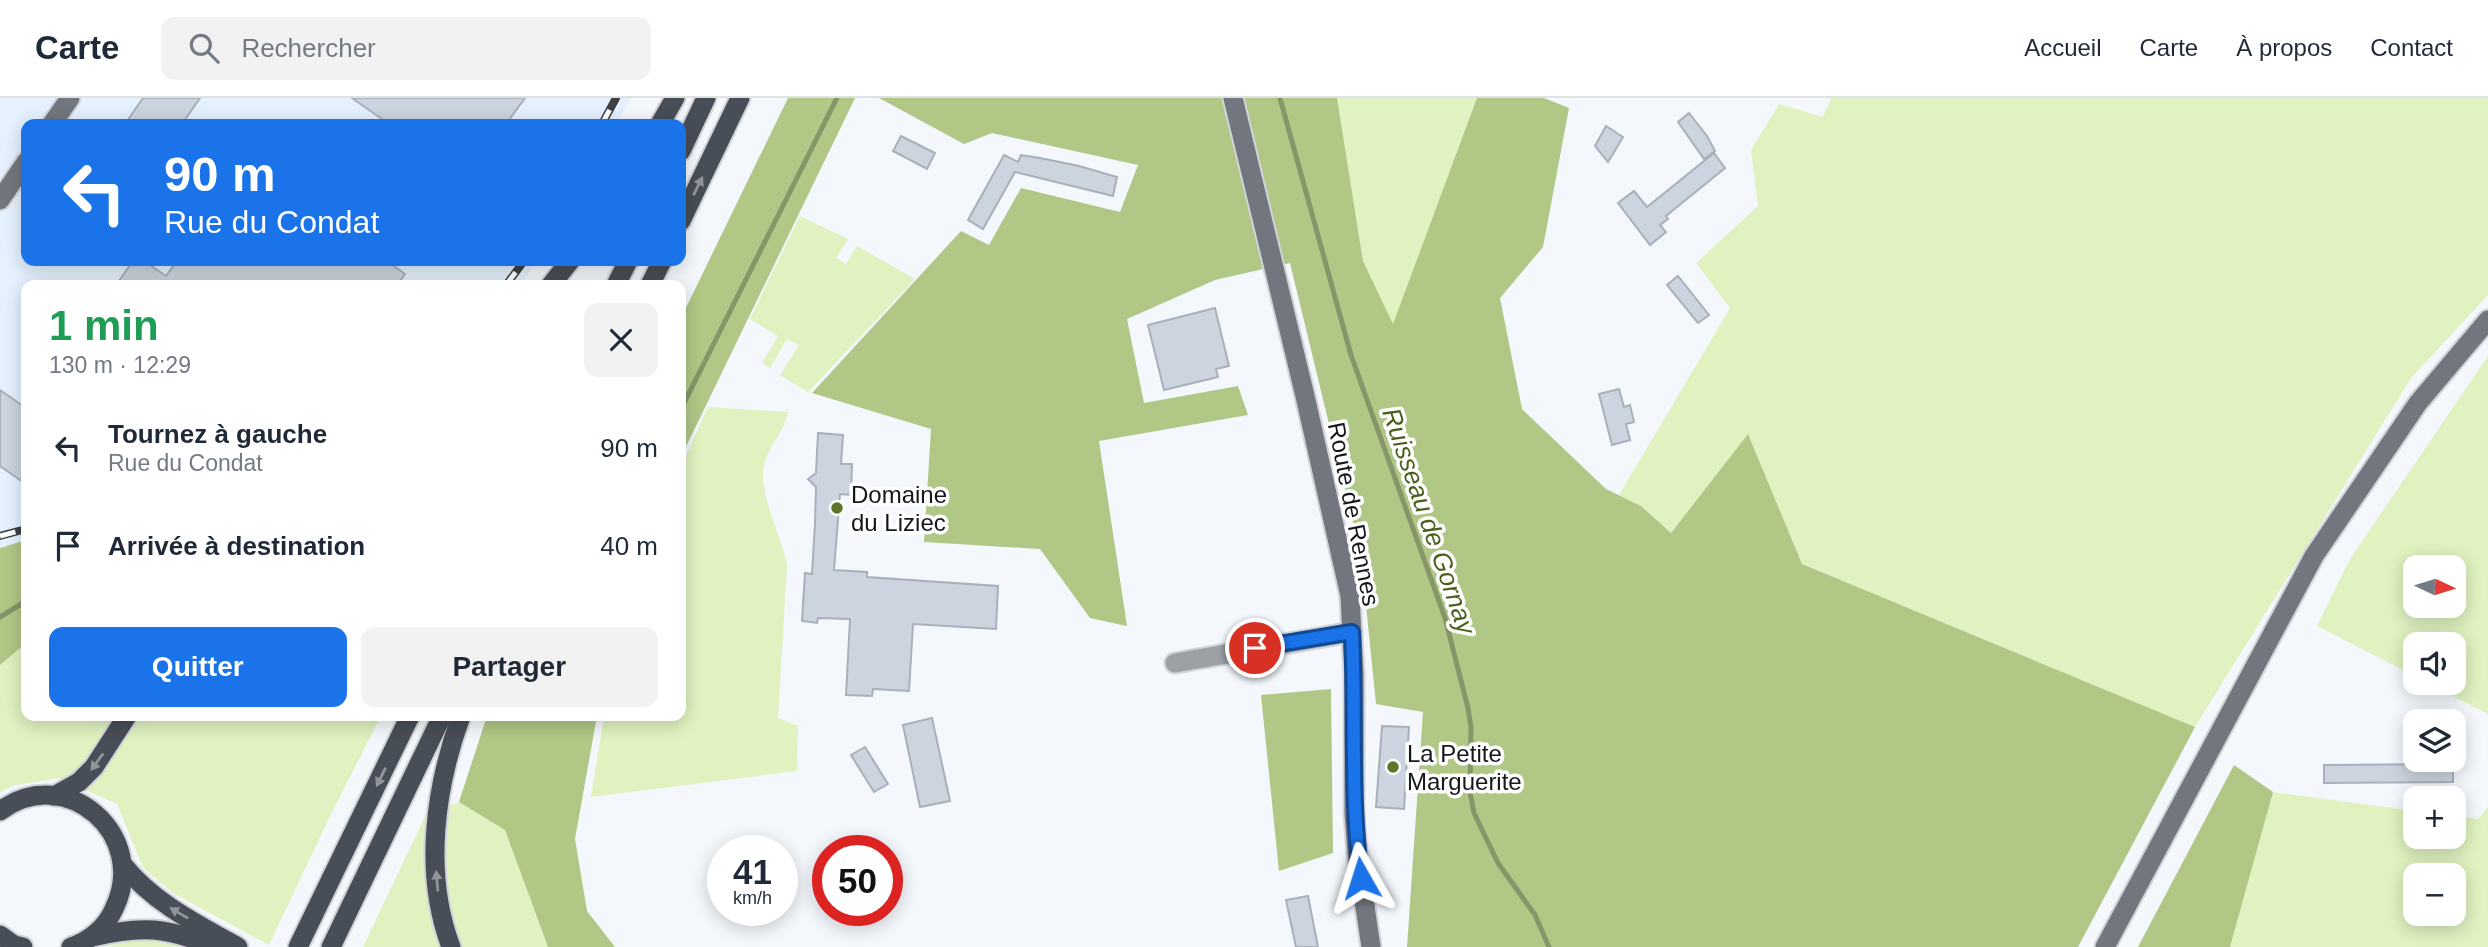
<!DOCTYPE html>
<html lang="fr">
<head>
<meta charset="utf-8">
<style>
  :root { --surface:#fff; --page:#f2f2f3; --text:#1f2937; --muted:#747a83; --line:#e0e1e3; --accent:#1a73e8 }
  body { margin:0; font-family:Arial,sans-serif; background:var(--page); color:var(--text); height:100vh; display:flex; flex-direction:column; font-size:26px; white-space:nowrap }
  * { box-sizing:border-box; margin:0 }
  p { font-size:23px; color:var(--muted) }
  .icon { flex:none; width:38px; height:38px; fill:none; stroke:currentColor; stroke-width:2; stroke-linecap:round; stroke-linejoin:round }
  .map { position:relative; flex:1; overflow:hidden }
  .side { position:absolute; left:21px; top:182px; width:665px; height:441px; display:flex; flex-direction:column; background:var(--surface); border-radius:14px; box-shadow:0 4px 18px #0003 }
  .side>* { flex:none }
  .top-card { position:absolute; left:21px; top:21px; width:665px; height:147px; border-radius:14px; box-shadow:0 4px 18px #0003; background:#1a73e8; color:#fff; overflow:hidden }
  .needle { width:46px; rotate:94deg }
  .buttons { position:absolute; left:2403px; top:457px; display:grid; gap:14px }
  .buttons a { display:grid; place-items:center; width:63px; height:63px; border-radius:14px; background:var(--surface); box-shadow:0 4px 18px #0003; font-size:35px }
  .speed { position:absolute; left:707px; top:737px; display:flex; gap:14px; font-size:35px; font-weight:700; text-align:center }
  .speed>* { display:grid; place-content:center; width:91px; height:91px; border-radius:50%; background:var(--surface); box-shadow:0 4px 18px #0003; line-height:1 }
  .speed small { font-size:18px; font-weight:400 }
  .speed .limit { border:10px solid #d22; background:#fff; color:#111 }
  .pin { position:absolute; display:grid; place-items:center; width:60px; height:60px; color:#fff; margin:-30px; border:4px solid #fff; border-radius:50%; box-shadow:0 2px 7px #0007 }
  .me { position:absolute; width:77px; margin:-38px; rotate:354deg; stroke-linejoin:round; filter:drop-shadow(0 0 5px #0008) }
  .turn { display:flex; align-items:center; gap:24px; height:147px; padding:0 28px; font-size:32px }
  .turn .icon { width:91px; height:91px; stroke-width:2.5 }
  .turn b { display:block; font-size:49px; line-height:60px }
  .round { display:grid; place-items:center; flex:none; width:74px; height:74px; border-radius:14px; background:var(--page) }
  .headline { display:flex; align-items:center; justify-content:space-between; height:119px; padding:0 28px }
  h1 { font-size:42px; font-weight:700; line-height:52px; color:#1e9e55 }
  .primary-button { display:flex; gap:14px; margin-top:auto; padding:14px 28px }
  .primary-button a { flex:1; height:80px; border-radius:14px; background:var(--accent); color:#fff; font-size:28px; font-weight:700; line-height:80px; text-align:center }
  .primary-button a+a { background:var(--page); color:var(--text) }
  ul { padding:0; list-style:none }
  li { display:flex; align-items:center; gap:21px; height:98px; padding:0 28px }
  li div { flex:1 }
  li b { display:block; font-size:26px }
  li em { font-style:normal }
  header { display:flex; align-items:center; gap:42px; box-sizing:border-box; height:98px; padding:0 35px; background:var(--surface); border-bottom:2px solid var(--line) }
  header strong { font-size:33px }
  nav { display:flex; gap:38px; margin-inline-start:auto; font-size:24px }
  .search { width:490px; height:63px; background:var(--page); display:flex; align-items:center; gap:18px; box-sizing:border-box; padding:0 24px; border-radius:14px; color:var(--muted); font-size:26px }
  .map>svg:first-child { display:block }
  .built { fill:#e5f1ff }
  .green { fill:#dff2bf; fill-rule:evenodd }
  .forest { fill:#b0c786 }
  .lines { fill:none; stroke-linecap:round; stroke-linejoin:round }
  .stream { stroke:#859669; stroke-width:5 }
  .building { fill:#cbd4df; stroke:#a8b0bb; stroke-width:2 }
  .minor-casing { stroke:#d0d4d9; stroke-width:23 }
  .secondary-casing { stroke:#d0d4d9; stroke-width:23 }
  .trunk-casing { stroke:#d0d4d9; stroke-width:23 }
  .minor { stroke:#9da1a6; stroke-width:19 }
  .secondary { stroke:#72777f; stroke-width:19 }
  .trunk { stroke:#484e57; stroke-width:19 }
  .rail-casing { stroke:#3d4044; stroke-width:8 }
  .rail { stroke:#fff; stroke-width:5; stroke-dasharray:16; stroke-linecap:butt }
  .oneway { fill:#91959a }
  .route-casing { stroke:#114b97; stroke-width:18 }
  .route { stroke:#1a73e8; stroke-width:12 }
  .poi-dot { fill:#5f7628; stroke:#fff; stroke-width:2.5 }
  .labels { text-anchor:middle; dominant-baseline:central; stroke-width:7; stroke-linejoin:round; paint-order:stroke }
  .poi-label { font-size:24px; fill:#14171b; stroke:#fff; text-anchor:start }
  .street-label { font-size:24px; fill:#14171b; stroke:#fff }
  .water-label { font-size:26px; font-style:italic; fill:#4b5f1b; stroke:#fff }
</style>
</head>
<body>
<header>
<strong>Carte</strong>
<div class="search"><svg class="icon" aria-label="search" viewBox="0 0 24 24"><circle cx="10" cy="10" r="6"/><path d="M15 15l6 6"/></svg>Rechercher</div>
<nav><a>Accueil</a><a>Carte</a><a>À propos</a><a>Contact</a></nav>
</header>
<div class="map">
<svg width="2488" height="849" viewBox="0 0 2488 849">
  <rect width="100%" height="100%" fill="#f4f8fd"/>
  <!-- built -->
  <path class="built" d="M0,0H631L617,26H26V163H536L521,187H26V442L0,450Z"/>
  <!-- green -->
  <g class="green">
    <path d="M1337,0H1477L1393,227L1363,163Z"/>
    <path d="M1831,0H2488V197L2411,280L2195,629L1802,466L1748,336L1671,435L1641,408L1619,397L1730,210L1696,165L1758,108L1751,52L1779,6L1823,19Z"/>
    <path d="M800,118L848,141L836,160L846,166L857,148L915,181L808,294L780,277L799,247L787,241L770,270L762,265L778,238L750,221Z"/>
    <path d="M2488,258V616L2427,585L2454,584V546H2415V578L2317,528L2350,461ZM2454,469V508H2415V469Z"/>
    <path d="M708,309L788,314C784,334 771,345 765,363C756,394 782,436 787,468L778,620L798,628L797,673L591,699L604,618H681V369Z"/>
    <path d="M26,545V618H381L331,716L269,847L173,795L143,770L117,706L59,680L12,688L0,695V567Z"/>
    <path d="M2273,694L2415,713V738H2454V718L2478,721L2488,709V849H2230ZM2415,777H2454V816H2415Z"/>
    <path d="M459,704L505,732L548,849H363L427,714Z"/>
    <path d="M141,841L184,849H108L127,842Z"/>
  </g>
  <!-- forest -->
  <g class="forest">
    <path d="M788,0H855L681,359V220Z"/>
    <path d="M879,0H1337L1363,163L1393,226L1477,0H1544L1569,10L1543,149L1500,200L1522,311L1606,391L1641,408L1671,435L1748,336L1802,466L2195,629L2078,849H1407L1423,614L1376,606L1361,458L1290,165L1215,182L1127,221L1144,305L1238,288L1248,317L1099,343L1127,528L1090,520L1040,451L924,444L931,331L812,295L961,133L989,147L1021,90L1120,114L1138,67L992,35L964,46Z"/>
    <path d="M26,442V545L0,567V450Z"/>
    <path d="M1331,591L1333,755L1279,773L1261,597Z"/>
    <path d="M487,618H597L575,741L587,813L615,849H548L505,732L459,704Z"/>
    <path d="M2234,667L2273,694L2230,849H2138Z"/>
  </g>
  <g class="lines">
    <!-- stream -->
    <g class="stream">
      <path d="M1280,0L1351,257L1445,520L1468,610L1471,629L1470,694L1474,715L1498,765L1535,817L1549,849"/>
      <path d="M681,311L837,0"/>
      <path d="M0,519L26,503"/>
    </g>
  </g>
  <!-- building -->
  <g class="building">
    <path d="M143,0H200L182,26H125Z"/>
    <path d="M352,0H525L506,26H389Z"/>
    <path d="M1689,15L1707,38L1715,53L1704,61L1678,24Z"/>
    <path d="M1606,28L1623,39L1608,64L1595,48Z"/>
    <path d="M901,38L935,55L927,71L893,53Z"/>
    <path d="M1714,55L1725,70L1666,118L1668,121L1660,127L1666,134L1650,147L1618,105L1634,93L1647,109Z"/>
    <path d="M1004,57L1018,64L1021,57L1040,60L1079,68L1117,79L1113,98L1015,74L983,131L968,122Z"/>
    <path d="M133,163H144L166,178L177,163H387L405,176L397,187H116Z"/>
    <path d="M1678,178L1709,217L1698,225L1667,187Z"/>
    <path d="M1215,210L1229,268L1216,271L1218,279L1164,292L1148,227Z"/>
    <path d="M1619,291L1624,309L1630,307L1634,324L1626,326L1630,342L1612,347L1599,296Z"/>
    <path d="M0,292L26,310V386L0,368Z"/>
    <path d="M818,335L843,337L841,366H852L851,397L840,396L834,472L867,474V479L998,488L996,531L913,526L909,593L873,591L872,598L846,597L850,521L818,520L817,525L802,523L805,475L812,476L815,425L816,389L808,381L816,375Z"/>
    <path d="M932,620L950,703L920,709L903,627Z"/>
    <path d="M1382,628L1409,629L1404,711L1376,709Z"/>
    <path d="M865,649L888,686L874,694L851,657Z"/>
    <path d="M2453,666V684L2324,685V667Z"/>
    <path d="M1308,798L1318,849H1296L1286,802Z"/>
  </g>
  <g class="lines">
    <defs>
      <path id="minor" d="M1175,565L1352,534"/>
      <g id="secondary">
        <path d="M1233,0L1305,298L1350,498L1354,577V715L1357,755L1371,849"/>
        <path d="M52,26L70,0"/>
        <path d="M0,102L26,64"/>
        <path d="M2105,849L2314,458L2418,305L2488,222"/>
      </g>
      <g id="trunk">
        <path d="M660,26L675,0"/>
        <path d="M681,53L706,0"/>
        <path d="M681,123L740,0"/>
        <path d="M551,187L570,163"/>
        <path d="M616,187L628,163"/>
        <path d="M650,187L662,163"/>
        <path d="M54,698L79,684L94,669L127,618"/>
        <path d="M0,713C66,664 150,737 114,811C106,829 90,843 71,849"/>
        <path d="M124,768C154,805 197,826 238,849"/>
        <path d="M0,837L14,847L23,849"/>
        <path d="M92,839C142,827 167,829 214,849"/>
        <path d="M298,849L410,618"/>
        <path d="M331,849L442,618"/>
        <path d="M451,849C423,775 435,690 461,618"/>
      </g>
    </defs>
    <!-- minor casing -->
    <use href="#minor" class="minor-casing"/>
    <!-- secondary casing -->
    <use href="#secondary" class="secondary-casing"/>
    <!-- trunk casing -->
    <use href="#trunk" class="trunk-casing"/>
    <!-- minor -->
    <use href="#minor" class="minor"/>
    <!-- secondary -->
    <use href="#secondary" class="secondary"/>
    <!-- trunk -->
    <use href="#trunk" class="trunk"/>
    <defs>
      <g id="rail">
        <path d="M602,26L616,0"/>
        <path d="M506,187L524,163"/>
        <path d="M0,438L26,431"/>
      </g>
    </defs>
    <!-- rail casing -->
    <use href="#rail" class="rail-casing"/>
    <!-- rail -->
    <use href="#rail" class="rail"/>
  </g>
  <!-- one-way arrows -->
  <defs><path id="oneway-solid" d="M-6-.8H1V-3.2L6.5 0L1 3.2V.8H-6Z" transform="scale(1.75)"/></defs>
  <g class="oneway">
    <use href="#oneway-solid" transform="translate(698 88) rotate(-64)"/>
    <use href="#oneway-solid" transform="translate(97 664) rotate(126)"/>
    <use href="#oneway-solid" transform="translate(381 679) rotate(116)"/>
    <use href="#oneway-solid" transform="translate(437 783) rotate(-95)"/>
    <use href="#oneway-solid" transform="translate(179 815) rotate(-150)"/>
  </g>
  <g class="lines">
    <defs>
      <path id="route" d="M1255,550L1352,534C1356,616 1350,698 1361,780"/>
    </defs>
    <!-- route casing -->
    <use href="#route" class="route-casing"/>
    <!-- route -->
    <use href="#route" class="route"/>
  </g>
  <!-- markers -->
  <g class="poi-dot">
    <circle cx="837" cy="410" r="7"/>
    <circle cx="1393" cy="669" r="7"/>
  </g>
  <g class="labels">
    <!-- poi labels -->
    <g class="poi-label">
      <text x="851" y="396">Domaine<tspan x="851" dy="28">du Liziec</tspan></text>
      <text x="1407" y="655">La Petite<tspan x="1407" dy="28">Marguerite</tspan></text>
    </g>
    <!-- street labels -->
    <g class="street-label">
      <text transform="translate(1354 416) rotate(79)">Route de Rennes</text>
    </g>
    <!-- water labels -->
    <g class="water-label">
      <text transform="translate(1429 423) rotate(71)">Ruisseau de Gornay</text>
    </g>
  </g>
</svg>
<div class="buttons">
<a><svg class="needle" viewBox="-14 -14 28 28"><path d="M0-13l5 13h-10z" fill="#e53935"/><path d="M0 13l5-13h-10z" fill="#747a83"/></svg></a>
<a><svg class="icon" aria-label="sound" viewBox="0 0 24 24"><path d="M4 9h4l5-4v14l-5-4H4zM17 9q2 3 0 6"/></svg></a>
<a><svg class="icon" aria-label="layers" viewBox="0 0 24 24"><path d="M12 4l9 5-9 5-9-5zM3 14l9 5 9-5"/></svg></a>
<a>+</a>
<a>−</a>
</div>
<div class="speed"><div>41<small>km/h</small></div><div class="limit">50</div></div>
<div class="pin" style="left:1255px;top:550px;background:#d93025"><svg class="icon" aria-label="arrive" viewBox="0 0 24 24"><path d="M6 21V4h12l-3 4 3 4H6"/></svg></div>
<svg class="me" style="left:1361px;top:780px" viewBox="-20 -20 40 40"><path d="M0-17L14 15 0 8-14 15z" fill="#1a73e8" stroke="#fff" stroke-width="4"/></svg>
<div class="top-card">
<div class="turn"><svg class="icon" aria-label="left" viewBox="0 0 24 24"><path d="M17 20v-9H6M10 6l-5 5 5 5"/></svg><div><b>90 m</b>Rue du Condat</div></div>
</div>
<section class="side">
<div class="headline"><div><h1>1 min</h1><p>130 m · 12:29</p></div><a class="round"><svg class="icon" aria-label="close" viewBox="0 0 24 24"><path d="M6 6l12 12M18 6L6 18"/></svg></a></div>
<ul>
<li><svg class="icon" aria-label="left" viewBox="0 0 24 24"><path d="M17 20v-9H6M10 6l-5 5 5 5"/></svg><div><b>Tournez à gauche</b><p>Rue du Condat</p></div><em>90 m</em></li>
<li><svg class="icon" aria-label="arrive" viewBox="0 0 24 24"><path d="M6 21V4h12l-3 4 3 4H6"/></svg><div><b>Arrivée à destination</b></div><em>40 m</em></li>
</ul>
<div class="primary-button"><a>Quitter</a><a>Partager</a></div>
</section>
</div>
</body>
</html>
